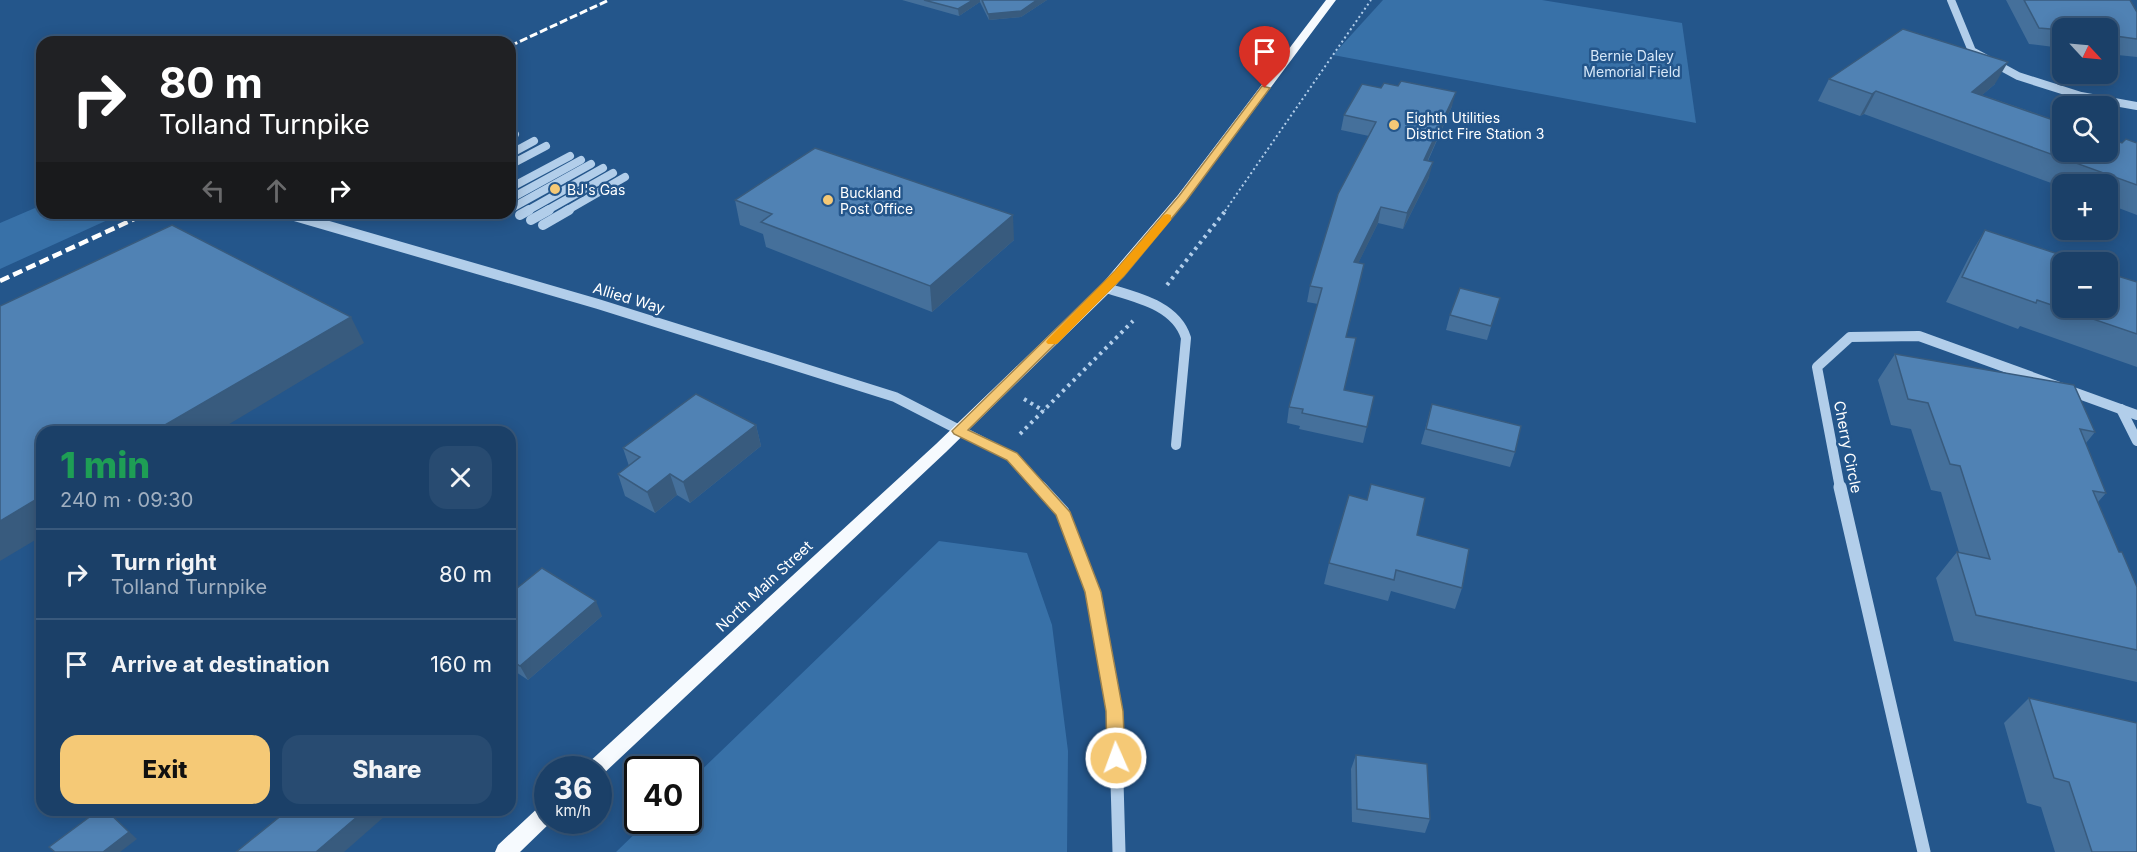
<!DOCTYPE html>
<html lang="en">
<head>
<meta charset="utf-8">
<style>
  :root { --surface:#1b4068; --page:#284b71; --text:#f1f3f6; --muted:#a0afc0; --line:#39597c; --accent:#f5c976 }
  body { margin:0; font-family:Inter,sans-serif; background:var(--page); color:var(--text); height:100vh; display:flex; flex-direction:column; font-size:22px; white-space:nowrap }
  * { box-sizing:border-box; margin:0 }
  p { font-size:20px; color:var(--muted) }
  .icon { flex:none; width:33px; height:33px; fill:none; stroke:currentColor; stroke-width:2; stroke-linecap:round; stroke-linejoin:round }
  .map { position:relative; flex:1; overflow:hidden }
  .panel { position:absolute; left:36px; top:426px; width:480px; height:390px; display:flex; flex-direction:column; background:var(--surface); border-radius:18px; box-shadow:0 3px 15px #0003,0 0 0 2px var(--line) }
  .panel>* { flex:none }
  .guide { position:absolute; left:36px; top:36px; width:480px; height:183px; border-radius:18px; box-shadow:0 3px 15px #0003,0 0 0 2px var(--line); background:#202124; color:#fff; overflow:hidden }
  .needle { width:39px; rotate:116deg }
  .tools { position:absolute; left:2052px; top:18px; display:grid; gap:12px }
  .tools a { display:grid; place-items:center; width:66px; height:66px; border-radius:12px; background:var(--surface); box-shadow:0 3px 15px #0003,0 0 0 2px var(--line); font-size:30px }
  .speed { position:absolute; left:534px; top:756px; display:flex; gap:12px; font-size:30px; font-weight:700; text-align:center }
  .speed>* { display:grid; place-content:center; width:78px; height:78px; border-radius:50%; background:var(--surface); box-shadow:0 3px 15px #0003,0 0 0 2px var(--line); line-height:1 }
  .speed small { font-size:15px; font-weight:400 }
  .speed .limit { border:3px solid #111; border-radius:9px; background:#fff; color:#111 }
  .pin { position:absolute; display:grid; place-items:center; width:51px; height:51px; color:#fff; margin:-62px -26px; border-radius:50% 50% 50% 0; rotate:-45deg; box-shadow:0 0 6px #0007 }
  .pin .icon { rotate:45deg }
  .me { position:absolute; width:66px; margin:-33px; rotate:358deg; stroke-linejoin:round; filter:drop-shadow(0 0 4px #0008) }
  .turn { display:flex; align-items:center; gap:21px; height:126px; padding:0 24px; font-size:27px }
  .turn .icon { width:78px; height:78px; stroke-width:2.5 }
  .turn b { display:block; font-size:42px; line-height:51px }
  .lanes { display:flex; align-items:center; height:57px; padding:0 24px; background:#0003; justify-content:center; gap:30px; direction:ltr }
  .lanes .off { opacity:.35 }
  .round { display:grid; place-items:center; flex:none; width:63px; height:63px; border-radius:18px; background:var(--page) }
  .summary { display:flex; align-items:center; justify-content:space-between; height:102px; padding:0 24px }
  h1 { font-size:36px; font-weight:800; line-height:45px; color:#1e9e55 }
  .button { display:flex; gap:12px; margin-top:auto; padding:12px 24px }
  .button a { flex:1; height:69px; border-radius:18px; background:var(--accent); color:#111; font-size:24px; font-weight:800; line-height:69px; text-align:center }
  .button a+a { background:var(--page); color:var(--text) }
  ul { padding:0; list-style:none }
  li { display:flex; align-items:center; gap:18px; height:90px; padding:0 24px; border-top:2px solid var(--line) }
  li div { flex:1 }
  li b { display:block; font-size:22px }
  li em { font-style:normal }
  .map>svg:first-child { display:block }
  .green { fill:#3871a8 }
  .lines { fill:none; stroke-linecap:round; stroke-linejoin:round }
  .path-far1 { stroke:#b2ceea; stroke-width:2; stroke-dasharray:2 3; stroke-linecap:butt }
  .path { stroke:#b2ceea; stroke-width:4; stroke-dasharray:3 4.5; stroke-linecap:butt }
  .minor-far2 { stroke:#b2ceea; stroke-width:8 }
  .minor-far1 { stroke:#b2ceea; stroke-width:10 }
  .minor { stroke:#b2ceea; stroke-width:13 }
  .major { fill:#f6fafe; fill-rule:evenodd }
  .rail-far1 { stroke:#fff; stroke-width:3; stroke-dasharray:8 3; stroke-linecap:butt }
  .rail { stroke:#fff; stroke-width:4.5; stroke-dasharray:10 4.5; stroke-linecap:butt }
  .wall { fill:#45709b }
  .shaded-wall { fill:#385b7e }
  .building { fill:#5082b4; stroke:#385b7e; stroke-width:1.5 }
  .route { fill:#f5c976; stroke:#9f834d; stroke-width:1.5 }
  .slow { fill:#f59e0b }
  .poi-dot { fill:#f5c976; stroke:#24568b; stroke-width:2 }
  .labels { text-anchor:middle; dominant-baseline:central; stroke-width:5; stroke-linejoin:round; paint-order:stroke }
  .far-park-label { font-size:14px; fill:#d6e7f8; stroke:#24568b }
  .far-poi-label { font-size:14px; fill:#fff; stroke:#24568b; text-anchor:start }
  .street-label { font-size:15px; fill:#fff; stroke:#24568b }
</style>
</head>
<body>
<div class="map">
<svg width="2137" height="852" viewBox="0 0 2137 852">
  <rect width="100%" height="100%" fill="#24568b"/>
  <!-- green -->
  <g class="green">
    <path d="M1383,0H1542L1682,23L1696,123L1333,55Z"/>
    <path d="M42,205V213H123L0,269V223Z"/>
    <path d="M939,541L1027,553L1052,625L1068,751L1067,852H616L648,821L688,820L689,782Z"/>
  </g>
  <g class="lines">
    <!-- path-far1 -->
    <path class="path-far1" d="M1225,211L1371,0"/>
    <!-- path -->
    <g class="path">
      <path d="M1167,285L1226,210"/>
      <path d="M1024,399L1044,411"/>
      <path d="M1020,434L1133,321"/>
    </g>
    <!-- minor-far2 -->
    <g class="minor-far2">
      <path d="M1951,0L1972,51L2018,76L2081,96L2137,106"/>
      <path d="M510,136L515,134"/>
      <path d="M510,154L534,141"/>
      <path d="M510,165L546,146"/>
      <path d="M510,188L570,156"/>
      <path d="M510,199L581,160"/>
      <path d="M510,209L591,164"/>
      <path d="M527,211L603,168"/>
      <path d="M546,211L613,173"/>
      <path d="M566,211L625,177"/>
    </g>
    <!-- minor-far1 -->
    <g class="minor-far1">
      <path d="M284,213L598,304L895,397L1012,457L1041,488"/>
      <path d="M520,215L529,210"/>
      <path d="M531,220L549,210"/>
      <path d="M543,225L569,210"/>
      <path d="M1106,288C1135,297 1176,305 1186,338L1176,445"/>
      <path d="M2121,409L2137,441"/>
      <path d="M1840,488L1817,367L1850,337L1919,336L2137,415"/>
    </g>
    <!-- minor -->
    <g class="minor">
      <path d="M1040,487L1063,512L1093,592L1115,711L1119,852"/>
      <path d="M1840,487L1924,852"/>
    </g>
    <!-- major -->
    <g class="major">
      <path d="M1326,0H1336L1186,201L1111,291L946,452L601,776L598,777V770H584L587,764L936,444L1101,285L1178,195Z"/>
      <path d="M548,803V820H553L520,852H495L498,845L541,805Z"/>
    </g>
    <!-- rail-far1 -->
    <path class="rail-far1" d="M510,46L609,0"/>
    <!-- rail -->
    <path class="rail" d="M0,281L147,213"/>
  </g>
  <!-- wall -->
  <g class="wall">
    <path d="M902,0H1047L1021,17L989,20L980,2L959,16Z"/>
    <path d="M2006,0H2130L2137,12V57L2108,54V28H2062V48L2029,44Z"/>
    <path d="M1829,79L1995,84L1982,95L2122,143H2137V215L2108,204V184H2062V187L1864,114L1860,116L1818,101Z"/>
    <path d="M1452,106L1428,161L1429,177L1403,229L1378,223L1358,263L1364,264L1346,337L1344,390L1374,396L1363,443L1299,429L1300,426L1287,423L1289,407L1318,304L1307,302L1310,286L1369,136L1341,130L1344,115Z"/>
    <path d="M735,200L1014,240L932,312L766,247L763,234L740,225Z"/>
    <path d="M1985,230L2062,262L2137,282V367L2020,326L2018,329L1946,302L1970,255Z"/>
    <path d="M1500,298L1487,340L1446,330L1450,315Z"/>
    <path d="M1895,354L2095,432L2086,443L2106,493L2098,502L2119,552L2137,587V682L1954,641L1936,578L1957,552H1959L1941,492L1931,490L1911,429L1891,425L1878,380Z"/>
    <path d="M1432,404L1515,452L1510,467L1421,444Z"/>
    <path d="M756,425L761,446L690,503L677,495L655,513L625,496L618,474L629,466L623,448Z"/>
    <path d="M1417,535L1462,588L1455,609L1391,591L1388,601L1324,584L1329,563Z"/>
    <path d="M511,593L602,616L528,680L510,668V603L515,599Z"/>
    <path d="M2029,698L2137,852H2055L2041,807L2027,803L2004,723Z"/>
    <path d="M1356,755L1430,819L1425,833L1352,822L1351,769Z"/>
  </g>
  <!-- shaded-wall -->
  <g class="shaded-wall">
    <path d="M973,0H980V2L959,16L958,9Z"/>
    <path d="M1037,0H1047L1021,17L989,20L988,14Z"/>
    <path d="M2008,62L1995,84L1959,115L1972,92Z"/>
    <path d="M1876,91L1864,114L1860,116L1872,94Z"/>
    <path d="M1456,92L1452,106L1421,175L1424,160Z"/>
    <path d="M1433,162L1429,177L1403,229L1407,213Z"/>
    <path d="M1381,207L1378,223L1351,278L1354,262Z"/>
    <path d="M1013,215L1014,240L932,312L930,286Z"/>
    <path d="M1364,264L1361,280L1342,353L1346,337Z"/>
    <path d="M351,317L364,343L216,432H153Z"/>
    <path d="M756,425L761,446L690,503L683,482Z"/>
    <path d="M670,474L677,495L655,513L647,492Z"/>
    <path d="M42,496V536L0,561V521Z"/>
    <path d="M596,601L602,616L528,680L520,666Z"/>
    <path d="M106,810L137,839L120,852H103Z"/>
    <path d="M365,810H380L385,816L344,852H316Z"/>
  </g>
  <!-- building -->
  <g class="building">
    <path d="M924,0H973L958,9Z"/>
    <path d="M982,0H1037L1021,11L988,14Z"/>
    <path d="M2024,0H2130L2137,12V39L2108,35V28H2062V30L2039,28Z"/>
    <path d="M1903,29L2008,62L1972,92L2062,123V152H2108V138L2122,143L2126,139L2137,143V185L1876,91L1872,94L1829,79Z"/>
    <path d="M1401,81L1456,92L1424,160L1433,162L1407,213L1381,207L1354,262L1364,264L1346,337L1356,338L1344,390L1374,396L1367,427L1302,413L1303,409L1289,407L1322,288L1310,286L1338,194L1376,122L1344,115L1362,84L1381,88L1384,83L1398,86Z"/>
    <path d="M815,148L1013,215L930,286L761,222L772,214L735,200Z"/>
    <path d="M172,225L351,317L153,432H42V496L0,521V306Z"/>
    <path d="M1985,230L2058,254L2061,257L2076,262H2062V308H2108V273L2137,282V334L2037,300L2036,303L1962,277Z"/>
    <path d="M1460,288L1500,298L1491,326L1450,315Z"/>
    <path d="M1895,354L2074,385L2095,432L2080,429L2106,493L2093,491L2119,552H2122L2137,587V650L1976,615L1957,552L1990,559L1960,466L1950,464L1928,403L1908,399Z"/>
    <path d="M696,394L756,425L683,482L670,474L647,492L618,474L640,457L623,448Z"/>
    <path d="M1432,404L1521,426L1515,452L1426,429Z"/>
    <path d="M1371,484L1425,498L1417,535L1469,549L1462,588L1396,570L1394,580L1329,563L1349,495L1367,500Z"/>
    <path d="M542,568L596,601L520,666L510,659V603L517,597L511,593Z"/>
    <path d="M2029,698L2137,723V852H2092L2069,782L2054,778Z"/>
    <path d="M1356,755L1427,764L1430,819L1357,809Z"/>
    <path d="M99,810H106L129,832L103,852H55L49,847Z"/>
    <path d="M278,810H365L316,852H236L283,814Z"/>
  </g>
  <!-- route -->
  <path class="route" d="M1262,86L1270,88L1186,201L1124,276L968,430L1017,453L1070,512L1101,592L1123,711L1125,758L1123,764L1116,766L1110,764L1107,758L1106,711L1085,592L1056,515L1007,460L954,434L952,431L1115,271L1179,196Z"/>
  <!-- slow -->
  <path class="slow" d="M1167,214L1171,215V220L1124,276L1057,344H1048L1046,342L1048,339L1115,271L1164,215Z"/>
  <!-- markers -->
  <g class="poi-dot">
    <circle cx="1394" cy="125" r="6"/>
    <circle cx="555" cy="189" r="6"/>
    <circle cx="828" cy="200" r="6"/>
  </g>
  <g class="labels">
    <!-- far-park labels -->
    <g class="far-park-label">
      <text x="1632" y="55">Bernie Daley<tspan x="1632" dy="16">Memorial Field</tspan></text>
    </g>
    <!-- far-poi labels -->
    <g class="far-poi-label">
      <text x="1406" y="117">Eighth Utilities<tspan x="1406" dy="16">District Fire Station 3</tspan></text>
      <text x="567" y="189">BJ's Gas</text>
      <text x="840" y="192">Buckland<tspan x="840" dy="16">Post Office</tspan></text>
    </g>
    <!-- street labels -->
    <g class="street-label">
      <text transform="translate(629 298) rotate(17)">Allied Way</text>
      <text transform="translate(1848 447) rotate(79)">Cherry Circle</text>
      <text transform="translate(764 586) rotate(-43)">North Main Street</text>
    </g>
  </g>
</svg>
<div class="tools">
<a><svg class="needle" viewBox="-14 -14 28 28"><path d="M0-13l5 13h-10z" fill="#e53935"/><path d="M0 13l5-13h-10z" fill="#a0afc0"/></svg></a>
<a><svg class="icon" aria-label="search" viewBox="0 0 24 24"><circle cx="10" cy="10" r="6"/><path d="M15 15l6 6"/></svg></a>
<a>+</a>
<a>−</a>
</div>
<div class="speed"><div>36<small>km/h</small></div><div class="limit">40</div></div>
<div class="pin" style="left:1265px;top:88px;background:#d93025"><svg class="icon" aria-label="arrive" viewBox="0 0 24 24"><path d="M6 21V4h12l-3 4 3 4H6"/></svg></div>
<svg class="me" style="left:1116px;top:758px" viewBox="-20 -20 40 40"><circle r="17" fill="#f5c976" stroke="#fff" stroke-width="3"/><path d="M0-11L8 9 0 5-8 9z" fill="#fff"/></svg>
<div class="guide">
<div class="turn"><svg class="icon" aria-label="right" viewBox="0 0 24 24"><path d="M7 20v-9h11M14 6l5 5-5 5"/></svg><div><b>80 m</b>Tolland Turnpike</div></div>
<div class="lanes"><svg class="icon off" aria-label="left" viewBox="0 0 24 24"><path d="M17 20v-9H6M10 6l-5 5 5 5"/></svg><svg class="icon off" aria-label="ahead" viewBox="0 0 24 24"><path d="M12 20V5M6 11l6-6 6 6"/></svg><svg class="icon" aria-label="right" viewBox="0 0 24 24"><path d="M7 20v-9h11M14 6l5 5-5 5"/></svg></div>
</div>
<section class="panel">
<div class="summary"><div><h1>1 min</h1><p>240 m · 09:30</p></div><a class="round"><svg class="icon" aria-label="close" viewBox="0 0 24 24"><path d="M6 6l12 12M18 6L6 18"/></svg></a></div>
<ul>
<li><svg class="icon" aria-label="right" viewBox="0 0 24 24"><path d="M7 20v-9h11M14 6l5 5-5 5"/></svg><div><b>Turn right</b><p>Tolland Turnpike</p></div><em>80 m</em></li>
<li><svg class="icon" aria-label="arrive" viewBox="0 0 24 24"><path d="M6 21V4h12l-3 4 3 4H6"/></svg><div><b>Arrive at destination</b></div><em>160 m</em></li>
</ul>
<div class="button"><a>Exit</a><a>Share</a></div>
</section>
</div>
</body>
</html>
